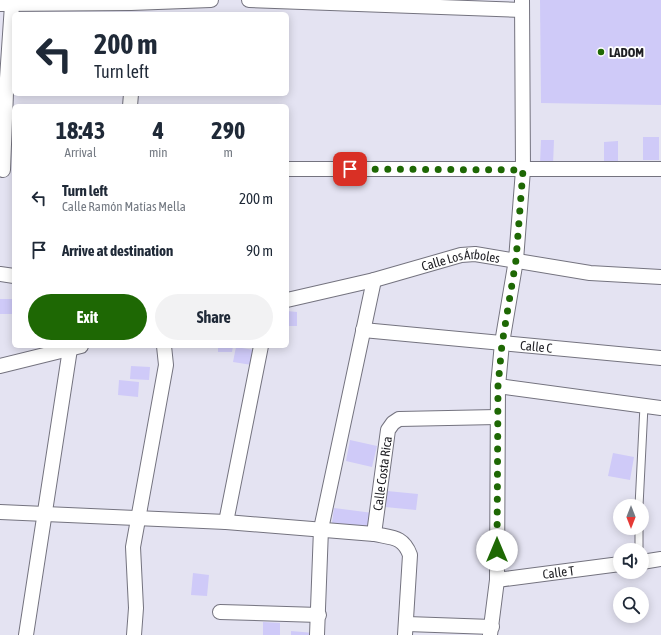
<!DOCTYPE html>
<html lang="en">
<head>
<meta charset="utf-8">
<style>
  :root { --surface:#fff; --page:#f2f2f3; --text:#1f2937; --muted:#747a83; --accent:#1e6804 }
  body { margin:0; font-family:"Asap Condensed",sans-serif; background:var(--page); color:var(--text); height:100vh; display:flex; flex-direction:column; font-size:15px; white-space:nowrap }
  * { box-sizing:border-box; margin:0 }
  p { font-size:13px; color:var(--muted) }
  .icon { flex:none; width:22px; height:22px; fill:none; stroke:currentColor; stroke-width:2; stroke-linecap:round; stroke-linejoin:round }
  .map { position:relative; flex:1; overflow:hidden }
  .side { position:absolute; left:12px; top:104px; width:277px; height:244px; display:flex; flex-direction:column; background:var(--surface); border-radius:6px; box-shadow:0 2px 10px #0003 }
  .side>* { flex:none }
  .hud { position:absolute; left:12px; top:12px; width:277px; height:84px; border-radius:6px; box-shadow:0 2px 10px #0003; background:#fff; color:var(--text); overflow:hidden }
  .needle { width:26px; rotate:180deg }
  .tools { position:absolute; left:613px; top:499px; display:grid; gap:8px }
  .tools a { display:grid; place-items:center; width:36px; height:36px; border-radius:50%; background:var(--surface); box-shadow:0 2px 10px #0003; font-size:20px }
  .pin { position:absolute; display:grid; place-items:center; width:34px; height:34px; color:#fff; margin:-17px; border-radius:8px; box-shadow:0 2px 6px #0006 }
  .me { position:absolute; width:44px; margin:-22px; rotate:0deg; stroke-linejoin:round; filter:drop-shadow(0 0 3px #0008) }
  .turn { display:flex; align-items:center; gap:14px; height:84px; padding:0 16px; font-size:18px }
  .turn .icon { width:52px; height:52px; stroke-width:2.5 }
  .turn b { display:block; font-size:28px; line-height:34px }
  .eta { display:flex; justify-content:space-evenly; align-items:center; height:68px; text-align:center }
  .eta b { font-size:24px; font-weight:700; line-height:28px }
  .action { display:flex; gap:8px; margin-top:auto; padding:8px 16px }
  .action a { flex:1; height:46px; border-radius:24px; background:var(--accent); color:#fff; font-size:16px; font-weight:700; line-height:46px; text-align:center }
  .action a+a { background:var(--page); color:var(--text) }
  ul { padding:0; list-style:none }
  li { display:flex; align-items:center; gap:12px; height:52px; padding:0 16px }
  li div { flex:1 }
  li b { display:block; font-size:15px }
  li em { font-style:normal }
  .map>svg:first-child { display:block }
  .building { fill:#cfcaf8 }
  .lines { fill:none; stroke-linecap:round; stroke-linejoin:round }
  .service-casing { stroke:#74737f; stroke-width:9 }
  .minor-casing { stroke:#74737f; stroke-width:16 }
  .service { stroke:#fff; stroke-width:7 }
  .minor { stroke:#fff; stroke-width:14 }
  .route { stroke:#1e6804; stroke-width:7; stroke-dasharray:0 12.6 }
  .poi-dot { fill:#1e6804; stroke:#fff; stroke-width:1.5 }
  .labels { text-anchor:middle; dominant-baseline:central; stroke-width:3.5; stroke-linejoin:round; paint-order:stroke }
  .poi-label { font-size:13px; font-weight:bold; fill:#1e1e23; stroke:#fff; text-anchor:start }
  .street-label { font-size:13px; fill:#1e1e23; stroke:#fff }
</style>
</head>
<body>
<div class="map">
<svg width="661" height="635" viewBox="0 0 661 635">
  <rect width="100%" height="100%" fill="#e4e3f2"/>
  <!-- building -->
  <g class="building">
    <path d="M540,0H661V105L541,103Z"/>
    <rect x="643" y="137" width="16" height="23"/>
    <path d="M541,140H554L553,165L540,164Z"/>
    <path d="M618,141V165H604V142Z"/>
    <rect x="0" y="299" width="12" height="15"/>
    <path d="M287,311L297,312V326H287Z"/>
    <path d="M218,346H233L232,352H218Z"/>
    <path d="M236,347L254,350L252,365L233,362Z"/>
    <path d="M131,366L150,367L149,380L130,379Z"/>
    <path d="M119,380L139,382L138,397L118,395Z"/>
    <path d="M350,440L377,446L372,467L346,461Z"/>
    <path d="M613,453L634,457L630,480L608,476Z"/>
    <path d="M387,491L418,494L416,510L385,507Z"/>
    <path d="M334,508L373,513L370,528L332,523Z"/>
    <path d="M193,573L209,575L207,596L191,595Z"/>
    <path d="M263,622L280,623V635H263Z"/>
    <path d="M291,631L314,633V635H291Z"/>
  </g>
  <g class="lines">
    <defs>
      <g id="service">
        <path d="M639,506L644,406"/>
        <path d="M639,550V528"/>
      </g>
      <g id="minor">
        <path d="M249,0L522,10"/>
        <path d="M0,4L131,3L211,0"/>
        <path d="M130,106L131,94"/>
        <path d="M287,169H661"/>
        <path d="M3,170L6,93L12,5"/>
        <path d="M0,274L14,276"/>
        <path id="s1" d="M287,300L374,280L461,255L475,254L590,273L661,277"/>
        <path id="s2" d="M363,330L661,358"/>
        <path d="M0,366L81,346"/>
        <path d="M498,386L661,408"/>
        <path d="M0,512L226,522L374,534C392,538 403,536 410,555L405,635"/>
        <path d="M226,522L261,346"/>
        <path id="s3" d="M374,534L388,430L393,423L399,419L497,417"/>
        <path d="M642,562L661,559"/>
        <path id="s4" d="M497,580L620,564"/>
        <path d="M220,612L319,615"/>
        <path d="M407,624L492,627"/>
        <path d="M26,635L70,349"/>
        <path d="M134,635L136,608L133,547L166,365L164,346"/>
        <path d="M317,635L321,529L374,280"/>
        <path d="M490,635L497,580L498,386L502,343L516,260L523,170L522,0"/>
      </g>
    </defs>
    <!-- service casing -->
    <use href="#service" class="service-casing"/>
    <!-- minor casing -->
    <use href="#minor" class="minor-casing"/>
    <!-- service -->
    <use href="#service" class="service"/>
    <!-- minor -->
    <use href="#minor" class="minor"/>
  </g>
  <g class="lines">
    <!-- route -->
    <path class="route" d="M350,169L523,170L516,260L502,344L498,386L497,550"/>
  </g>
  <!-- markers -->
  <circle class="poi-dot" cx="601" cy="52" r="4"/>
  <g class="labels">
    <!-- poi labels -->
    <g class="poi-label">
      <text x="609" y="52">LADOM</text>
    </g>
    <!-- street labels -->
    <g class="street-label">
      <text stroke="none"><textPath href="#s1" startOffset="179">Calle Los Árboles</textPath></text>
      <text stroke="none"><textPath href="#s2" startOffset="174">Calle C</textPath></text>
      <text stroke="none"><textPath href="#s3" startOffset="61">Calle Costa Rica</textPath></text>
      <text stroke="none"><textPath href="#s4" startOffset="62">Calle T</textPath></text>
    </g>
  </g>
</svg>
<div class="tools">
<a><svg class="needle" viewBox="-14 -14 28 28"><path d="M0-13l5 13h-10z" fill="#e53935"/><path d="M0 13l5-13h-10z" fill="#747a83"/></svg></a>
<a><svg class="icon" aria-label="sound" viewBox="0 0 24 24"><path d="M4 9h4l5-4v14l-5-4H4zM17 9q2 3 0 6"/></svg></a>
<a><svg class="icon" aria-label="search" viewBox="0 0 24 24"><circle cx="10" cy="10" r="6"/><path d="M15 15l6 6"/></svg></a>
</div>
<div class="pin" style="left:350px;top:169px;background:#d93025"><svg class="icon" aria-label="arrive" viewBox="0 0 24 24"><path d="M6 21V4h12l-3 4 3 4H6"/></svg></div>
<svg class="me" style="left:497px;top:550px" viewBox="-20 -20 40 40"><circle r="19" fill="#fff"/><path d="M0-13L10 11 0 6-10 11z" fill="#1e6804"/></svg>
<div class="hud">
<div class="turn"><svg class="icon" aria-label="left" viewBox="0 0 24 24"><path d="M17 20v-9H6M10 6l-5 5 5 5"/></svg><div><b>200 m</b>Turn left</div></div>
</div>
<section class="side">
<div class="eta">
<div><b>18:43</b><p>Arrival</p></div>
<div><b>4</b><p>min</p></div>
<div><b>290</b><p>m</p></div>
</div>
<ul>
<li><svg class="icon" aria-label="left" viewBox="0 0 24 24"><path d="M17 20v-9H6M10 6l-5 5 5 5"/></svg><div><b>Turn left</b><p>Calle Ramón Matías Mella</p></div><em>200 m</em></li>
<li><svg class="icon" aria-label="arrive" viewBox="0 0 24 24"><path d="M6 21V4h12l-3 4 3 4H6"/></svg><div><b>Arrive at destination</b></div><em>90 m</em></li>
</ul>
<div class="action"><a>Exit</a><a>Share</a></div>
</section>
</div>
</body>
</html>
